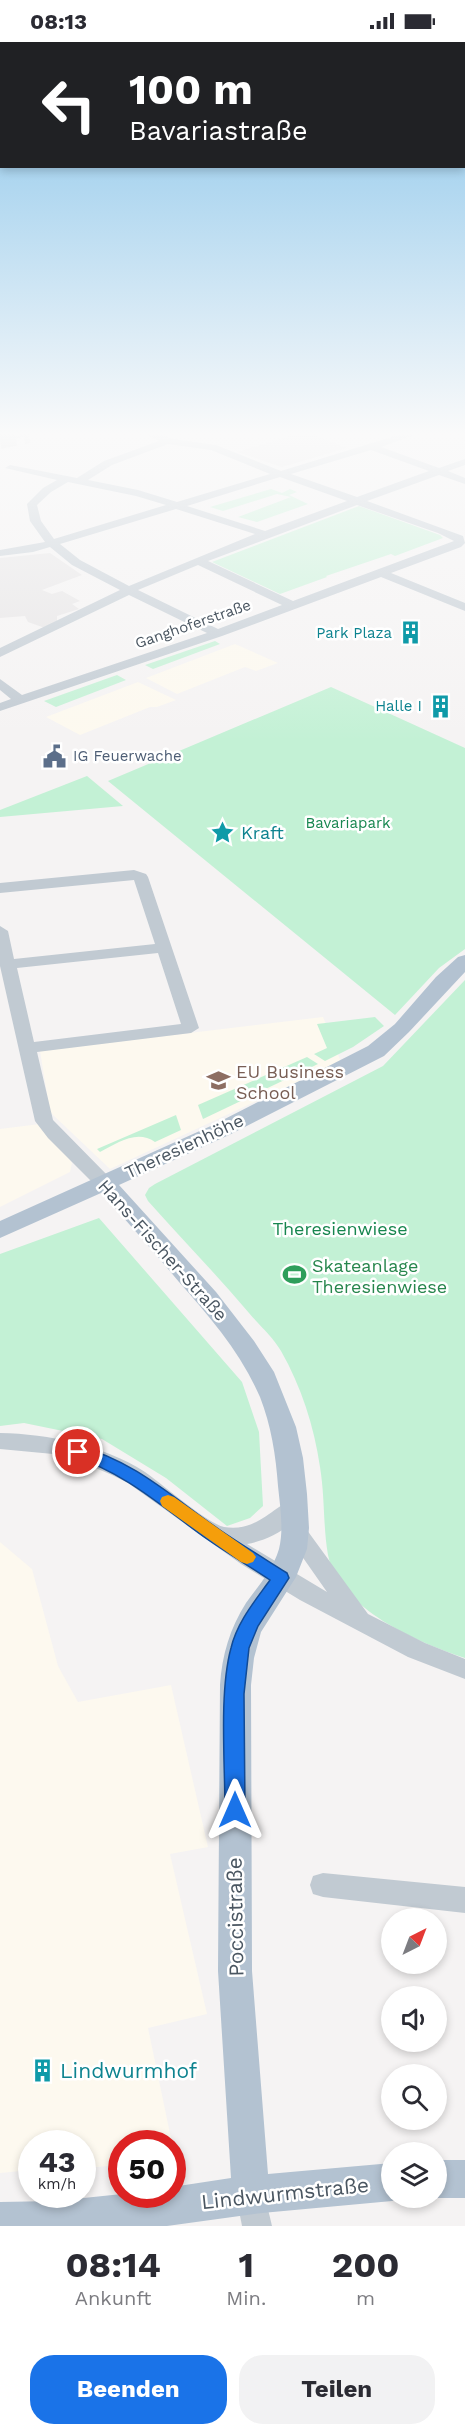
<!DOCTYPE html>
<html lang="de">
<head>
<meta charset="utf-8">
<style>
  :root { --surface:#fff; --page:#f2f2f3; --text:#2b2b33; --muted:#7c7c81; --accent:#1a73e8 }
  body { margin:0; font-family:"Work Sans",sans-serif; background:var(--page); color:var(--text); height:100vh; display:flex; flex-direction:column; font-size:22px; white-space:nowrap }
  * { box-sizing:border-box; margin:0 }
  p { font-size:20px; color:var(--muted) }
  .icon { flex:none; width:33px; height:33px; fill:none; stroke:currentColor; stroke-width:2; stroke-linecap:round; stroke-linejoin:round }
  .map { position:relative; height:2184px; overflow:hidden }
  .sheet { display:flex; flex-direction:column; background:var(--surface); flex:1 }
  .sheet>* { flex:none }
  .guide { position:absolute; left:0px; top:0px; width:465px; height:126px; box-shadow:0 3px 9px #0003; background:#202124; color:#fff; overflow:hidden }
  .needle { width:39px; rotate:42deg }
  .tools { position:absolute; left:381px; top:1866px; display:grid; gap:12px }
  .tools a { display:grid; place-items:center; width:66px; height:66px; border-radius:50%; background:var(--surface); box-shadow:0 3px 9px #0003; font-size:30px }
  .speed { position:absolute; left:18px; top:2088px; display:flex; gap:12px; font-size:30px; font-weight:700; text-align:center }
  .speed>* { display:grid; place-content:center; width:78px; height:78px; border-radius:50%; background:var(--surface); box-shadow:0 3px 9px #0003; line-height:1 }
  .speed small { font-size:15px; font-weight:400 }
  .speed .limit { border:9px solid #d22; background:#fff; color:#111 }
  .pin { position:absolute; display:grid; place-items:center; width:51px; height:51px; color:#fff; margin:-26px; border:3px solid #fff; border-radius:50%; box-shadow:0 2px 6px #0007 }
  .me { position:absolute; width:66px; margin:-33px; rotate:0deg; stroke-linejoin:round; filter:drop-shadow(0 0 4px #0008) }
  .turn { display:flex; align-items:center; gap:21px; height:126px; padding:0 30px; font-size:27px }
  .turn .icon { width:78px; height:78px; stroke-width:2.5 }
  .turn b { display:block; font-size:42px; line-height:51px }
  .eta { display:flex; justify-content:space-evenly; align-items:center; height:102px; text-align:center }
  .eta b { font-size:36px; font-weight:700; line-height:42px }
  .cta { display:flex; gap:12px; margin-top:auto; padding:12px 30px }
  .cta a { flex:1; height:69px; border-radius:24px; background:var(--accent); color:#fff; font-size:24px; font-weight:700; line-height:69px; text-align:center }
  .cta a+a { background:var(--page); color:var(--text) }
  .status { display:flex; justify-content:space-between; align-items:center; height:42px; padding:0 30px; background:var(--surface); direction:ltr }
  .status svg { height:16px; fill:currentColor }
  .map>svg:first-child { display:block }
  .commercial { fill:#fdf9ef }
  .education { fill:#e6e4e5 }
  .green { fill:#c3f1d5 }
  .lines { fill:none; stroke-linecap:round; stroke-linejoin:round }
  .highway-tunnel { stroke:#caccce; stroke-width:16; stroke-dasharray:16 8; stroke-linecap:butt }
  .minor { fill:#c1cad2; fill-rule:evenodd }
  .major { fill:#b3c2d1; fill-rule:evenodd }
  .route { fill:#1a73e8; stroke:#114b97; stroke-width:1.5 }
  .slow { fill:#f59e0b }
  .labels { text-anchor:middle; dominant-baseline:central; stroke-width:5; stroke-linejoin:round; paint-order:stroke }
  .far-street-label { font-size:15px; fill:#4a5661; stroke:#fff }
  .far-culture-label { font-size:15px; fill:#0d838f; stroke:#fff; text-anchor:end }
  .far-service-label { font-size:15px; fill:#4e5e75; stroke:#fff; text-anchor:start }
  .far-park-label { font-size:15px; fill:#17864f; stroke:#fff }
  .culture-label { font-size:18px; fill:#0d838f; stroke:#fff; text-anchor:start }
  .education-label { font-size:18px; fill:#785e54; stroke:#fff; text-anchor:start }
  .street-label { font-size:18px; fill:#4a5661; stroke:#fff }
  .park-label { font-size:18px; fill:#17864f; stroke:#fff }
  .leisure-label { font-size:18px; fill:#27864d; stroke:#fff; text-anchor:start }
  .near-street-label { font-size:21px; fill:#4a5661; stroke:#fff }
  .near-culture-label { font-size:21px; fill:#0d838f; stroke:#fff; text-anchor:start }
</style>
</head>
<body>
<div class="status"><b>08:13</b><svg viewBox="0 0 49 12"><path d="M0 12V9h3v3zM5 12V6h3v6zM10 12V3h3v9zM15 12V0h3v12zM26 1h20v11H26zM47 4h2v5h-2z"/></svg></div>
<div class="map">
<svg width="465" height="2184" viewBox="0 0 465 2184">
  <rect width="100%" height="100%" fill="#f5f3f3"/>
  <!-- commercial -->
  <g class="commercial">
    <path d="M235,602L278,621L256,629L245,625L177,652L146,636Z"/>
    <path d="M138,640L176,658L157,665H150L80,693L46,675Z"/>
    <path d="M323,975L341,1020L110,1127L50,1070L40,1009Z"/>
    <path d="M40,1082L68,1115L72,1121L70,1130L0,1165V1087Z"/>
    <path d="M0,1500L32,1527L58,1624L78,1660L171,1643L208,1805L170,1812L207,1972L148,1986L172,2101L122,2102L121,2123L83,2126L82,2102H32L31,2128L0,2131Z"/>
  </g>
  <!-- education -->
  <g class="education">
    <path d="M294,393H312L347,406L282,425L237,410Z"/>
    <path d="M50,511L82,533L42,548L52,552L62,549L80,559L72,562L79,567L57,574V579L45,586L28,580L25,574L0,576V516Z"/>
  </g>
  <!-- green -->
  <g class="green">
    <path d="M271,447L282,451L290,447L297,450L289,453L308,462L257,480L238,475L291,455L277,452L223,469L210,465Z"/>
    <path d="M359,464L440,493L443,496L395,514L391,512L326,534L327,535L280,552L212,520Z"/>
    <path d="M215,599L220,602L153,627L145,623Z"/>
    <path d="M117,633L126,638L56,665L44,659Z"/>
    <path d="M331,645L465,706V907L439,926L395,973L108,739Z"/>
    <path d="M87,734L123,764L0,775V768Z"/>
    <path d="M465,938V1616C419,1601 339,1567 328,1513C323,1485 325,1455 320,1425C314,1384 301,1344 281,1309C273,1295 259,1283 249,1271C216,1232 181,1196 148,1159L145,1153L149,1146L155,1142L383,1024Z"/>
    <path d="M375,975L384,984L353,1005L325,1019L314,1012L327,1006L317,982Z"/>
    <path d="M307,1015L318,1022L203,1077L198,1063Z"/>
    <path d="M176,1073L181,1088L155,1100C137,1087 117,1101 100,1110L97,1107Z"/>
    <path d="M99,1176L242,1340L259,1390L263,1464L250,1476L227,1484L166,1436L102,1397L24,1381L0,1384V1212Z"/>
  </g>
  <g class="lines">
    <!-- highway-tunnel -->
    <path class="highway-tunnel" d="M0,399L29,393"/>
    <!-- minor -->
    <g class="minor">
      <path d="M25,393L23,395L0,400V394Z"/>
      <path d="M148,393H162L173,397L216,403L281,429L398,393H414L381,405L439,426L465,417V423L448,429L465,436V442L439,433L367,459L463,494L465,501L461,505L391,531L465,561V569L381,535L222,594L0,669V661L11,657L0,648V637L22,653L207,591L129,553L0,615V606L120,548L72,523L50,505L33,510L0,514V508L45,500L30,479L27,462L43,446L57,438L5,426L10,423L77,436L104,419L159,399ZM168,402L211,408L270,432L177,460L138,448L88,438L112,423ZM371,408L429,429L357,455L291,432ZM280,435L347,459L265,489L187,464ZM68,440L136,454L166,463L54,497L41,479L37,463L51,450ZM357,463L438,491L454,499L293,559L208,519ZM176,467L255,492L129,544L80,518L60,502ZM198,523L282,563L218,587L138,548Z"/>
      <path d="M134,828L146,832L148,835L199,986L191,991L37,1010L53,1078L111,1137L113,1141L111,1145H97L48,1096L35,1079L0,924V884L8,889L14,917L155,902L134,838L0,851V841ZM158,911L181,982L34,1000L17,926Z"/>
      <path d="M0,1391C49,1392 103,1403 145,1430C161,1441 208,1482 224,1485C263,1492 279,1452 302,1459L305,1465C294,1485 269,1498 247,1502L327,1550L285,1490L288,1484L296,1481L304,1484L368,1572L425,1601L465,1617V1637L408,1615L300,1558L241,1522L128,1441L112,1433L79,1419L53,1412L0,1407Z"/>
      <path d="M323,1831L465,1845V1871L323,1855L313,1852L310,1843L313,1834Z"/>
      <path d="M251,2138L262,2142L272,2184H242L236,2153L240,2142Z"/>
    </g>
    <!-- major -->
    <g class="major">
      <path d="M465,913V930L409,990L384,1014L229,1093L119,1143L216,1250L254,1299L274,1330L296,1385L303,1416L307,1452L309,1486L307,1507L296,1535L261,1590L254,1616L251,1643L252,1929L268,2132L392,2121V2156H401L392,2159L262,2171L167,2184H0V2160L55,2159L122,2152H172V2145L231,2136L218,1929L220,1643C222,1613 230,1586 246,1561C258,1544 273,1528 279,1507C284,1487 280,1464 278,1444C276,1414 271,1383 260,1355C241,1311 210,1275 179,1240C154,1210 128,1180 101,1151L0,1196V1179L213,1083L368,1004L395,982L436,935L458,915Z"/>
      <path d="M436,2118H465V2156H435Z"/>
    </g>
  </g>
  <!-- sky -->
  <linearGradient id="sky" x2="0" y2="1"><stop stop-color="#85c3ea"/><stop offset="0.56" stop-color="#fafafa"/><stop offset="1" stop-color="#fafafa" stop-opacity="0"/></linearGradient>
  <rect width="465" height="699" fill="url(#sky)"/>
  <!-- route -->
  <path class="route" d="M78,1404C135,1419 173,1456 220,1488C242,1503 265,1517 287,1531L289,1536L258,1584L249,1606L244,1652L245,1768L242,1774L235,1777L228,1774L225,1768C225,1721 219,1650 231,1606C237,1580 255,1559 270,1538C249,1524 227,1511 207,1497C162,1465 126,1431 72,1414L70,1410L72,1406Z"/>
  <!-- slow -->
  <path class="slow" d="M168,1453L174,1455L253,1511L256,1515L253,1520L247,1522L241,1520L162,1464L160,1459L162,1455Z"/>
  <!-- icons -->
  <defs>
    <symbol id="building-bare" viewBox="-9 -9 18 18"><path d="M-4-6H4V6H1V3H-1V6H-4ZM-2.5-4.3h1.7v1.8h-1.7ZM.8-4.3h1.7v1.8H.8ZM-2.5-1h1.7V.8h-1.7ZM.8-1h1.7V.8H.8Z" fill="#0f9aa8" stroke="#fff" stroke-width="2.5" paint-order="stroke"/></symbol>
    <symbol id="civic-bare" viewBox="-9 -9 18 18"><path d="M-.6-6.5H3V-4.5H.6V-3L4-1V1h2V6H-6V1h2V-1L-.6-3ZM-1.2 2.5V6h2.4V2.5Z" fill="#5c6f8a" stroke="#fff" stroke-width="2.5" paint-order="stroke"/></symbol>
    <symbol id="sight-bare" viewBox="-9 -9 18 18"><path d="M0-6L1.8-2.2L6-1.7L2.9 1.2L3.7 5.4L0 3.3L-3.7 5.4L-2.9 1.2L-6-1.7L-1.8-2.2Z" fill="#0f9aa8" stroke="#fff" stroke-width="2.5" paint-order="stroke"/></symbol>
    <symbol id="university-bare" viewBox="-9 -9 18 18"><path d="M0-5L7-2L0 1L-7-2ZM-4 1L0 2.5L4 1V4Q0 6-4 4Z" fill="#8d6e63" stroke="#fff" stroke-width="2.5" paint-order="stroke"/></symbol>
    <symbol id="stadium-bare" viewBox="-9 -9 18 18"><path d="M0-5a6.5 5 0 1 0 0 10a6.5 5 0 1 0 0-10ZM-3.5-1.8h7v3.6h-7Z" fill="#2e9e5b" stroke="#fff" stroke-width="2.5" paint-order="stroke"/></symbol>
  </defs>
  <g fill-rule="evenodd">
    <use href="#building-bare" x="394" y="574" width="33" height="33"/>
    <use href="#building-bare" x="424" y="648" width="33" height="33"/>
    <use href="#civic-bare" x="38" y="698" width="33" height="33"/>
    <use href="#sight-bare" x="206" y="774" width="33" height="33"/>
    <use href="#university-bare" x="202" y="1022" width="33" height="33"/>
    <use href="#stadium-bare" x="278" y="1216" width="33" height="33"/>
    <use href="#building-bare" x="26" y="2012" width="33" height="33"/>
  </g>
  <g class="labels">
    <!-- far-street labels -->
    <g class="far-street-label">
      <text transform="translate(193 582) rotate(-19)">Ganghoferstraße</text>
    </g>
    <!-- far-culture labels -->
    <g class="far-culture-label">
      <text x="392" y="591">Park Plaza</text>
      <text x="422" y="664">Halle I</text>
    </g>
    <!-- far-service labels -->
    <g class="far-service-label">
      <text x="73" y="714">IG Feuerwache</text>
    </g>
    <!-- far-park labels -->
    <g class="far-park-label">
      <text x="348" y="781">Bavariapark</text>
    </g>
    <!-- culture labels -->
    <g class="culture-label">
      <text x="241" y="790">Kraft</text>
    </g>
    <!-- education labels -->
    <g class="education-label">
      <text x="236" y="1029">EU Business<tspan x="236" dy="21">School</tspan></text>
    </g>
    <!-- street labels -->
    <g class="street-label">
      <text transform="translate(184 1104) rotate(-25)">Theresienhöhe</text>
      <text transform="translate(163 1208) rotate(48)">Hans-Fischer-Straße</text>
    </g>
    <!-- park labels -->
    <g class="park-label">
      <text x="340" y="1186">Theresienwiese</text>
    </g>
    <!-- leisure labels -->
    <g class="leisure-label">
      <text x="312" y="1223">Skateanlage<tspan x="312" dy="21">Theresienwiese</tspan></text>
    </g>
    <!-- near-street labels -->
    <g class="near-street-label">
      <text transform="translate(235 1875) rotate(-91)">Poccistraße</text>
      <text transform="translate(285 2151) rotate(-6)">Lindwurmstraße</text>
    </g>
    <!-- near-culture labels -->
    <g class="near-culture-label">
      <text x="60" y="2028">Lindwurmhof</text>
    </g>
  </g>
</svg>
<div class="tools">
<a><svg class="needle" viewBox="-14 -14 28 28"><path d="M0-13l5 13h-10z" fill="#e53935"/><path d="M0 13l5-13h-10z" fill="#7c7c81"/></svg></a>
<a><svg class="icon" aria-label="sound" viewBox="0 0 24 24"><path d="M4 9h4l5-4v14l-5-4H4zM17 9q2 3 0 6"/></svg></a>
<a><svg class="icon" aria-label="search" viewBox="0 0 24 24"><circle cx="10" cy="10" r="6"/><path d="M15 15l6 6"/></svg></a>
<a><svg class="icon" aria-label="layers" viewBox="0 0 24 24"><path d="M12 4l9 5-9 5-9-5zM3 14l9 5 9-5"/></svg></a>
</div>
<div class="speed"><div>43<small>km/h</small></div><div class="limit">50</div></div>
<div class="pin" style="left:78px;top:1410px;background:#d93025"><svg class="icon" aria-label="arrive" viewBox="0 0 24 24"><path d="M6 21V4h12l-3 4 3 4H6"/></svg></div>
<svg class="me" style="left:235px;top:1768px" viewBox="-20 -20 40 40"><path d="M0-17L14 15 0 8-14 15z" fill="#1a73e8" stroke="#fff" stroke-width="4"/></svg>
<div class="guide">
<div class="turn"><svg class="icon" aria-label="left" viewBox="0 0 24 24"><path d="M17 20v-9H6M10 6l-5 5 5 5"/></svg><div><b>100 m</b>Bavariastraße</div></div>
</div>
</div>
<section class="sheet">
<div class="eta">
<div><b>08:14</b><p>Ankunft</p></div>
<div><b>1</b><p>Min.</p></div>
<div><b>200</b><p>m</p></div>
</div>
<div class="cta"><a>Beenden</a><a>Teilen</a></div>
</section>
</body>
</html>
